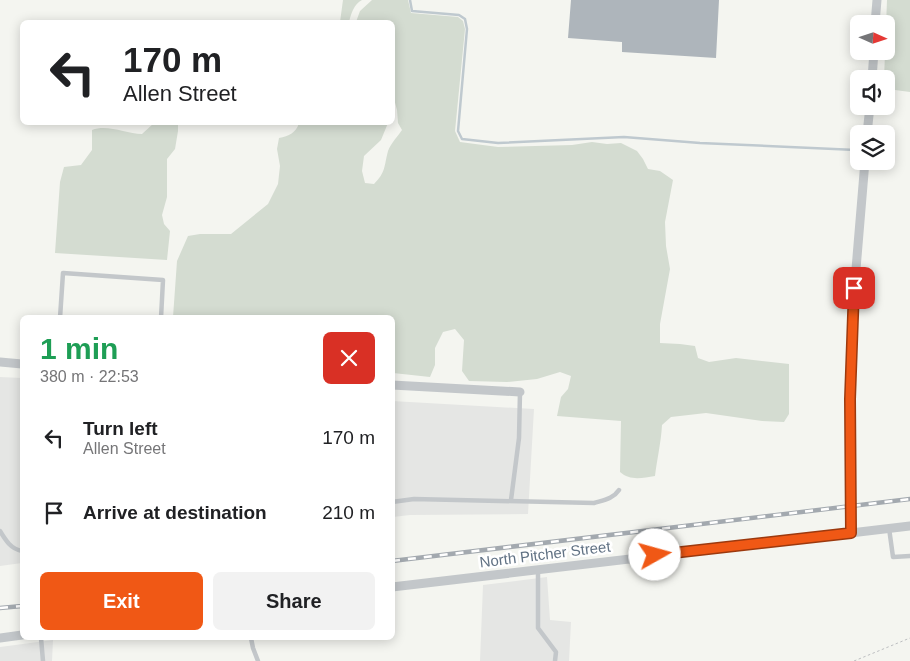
<!DOCTYPE html>
<html lang="en">
<head>
<meta charset="utf-8">
<style>
  :root { --surface:#fff; --page:#f2f2f2; --text:#202124; --muted:#757577; --accent:#f05815 }
  body { margin:0; font-family:Arial,sans-serif; background:var(--page); color:var(--text); height:100vh; display:flex; flex-direction:column; font-size:19px; white-space:nowrap }
  * { box-sizing:border-box; margin:0 }
  p { font-size:16px; color:var(--muted) }
  .icon { flex:none; width:28px; height:28px; fill:none; stroke:currentColor; stroke-width:2; stroke-linecap:round; stroke-linejoin:round }
  .map { position:relative; flex:1; overflow:hidden }
  .details { position:absolute; left:20px; top:315px; width:375px; height:325px; display:flex; flex-direction:column; background:var(--surface); border-radius:8px; box-shadow:0 2px 12px #0003 }
  .details>* { flex:none }
  .guide { position:absolute; left:20px; top:20px; width:375px; height:105px; border-radius:8px; box-shadow:0 2px 12px #0003; background:#fff; color:var(--text); overflow:hidden }
  .needle { width:32px; rotate:93deg }
  .fabs { position:absolute; left:850px; top:15px; display:grid; gap:10px }
  .fabs a { display:grid; place-items:center; width:45px; height:45px; border-radius:8px; background:var(--surface); box-shadow:0 2px 12px #0003; font-size:25px }
  .pin { position:absolute; display:grid; place-items:center; width:42px; height:42px; color:#fff; margin:-21px; border-radius:10px; box-shadow:0 2px 8px #0006 }
  .me { position:absolute; width:55px; margin:-28px; rotate:83deg; stroke-linejoin:round; filter:drop-shadow(0 0 4px #0008) }
  .turn { display:flex; align-items:center; gap:18px; height:105px; padding:0 20px; font-size:22px }
  .turn .icon { width:65px; height:65px; stroke-width:2.5 }
  .turn b { display:block; font-size:35px; line-height:42px }
  .round { display:grid; place-items:center; flex:none; width:52px; height:52px; border-radius:8px; background:var(--page) }
  .summary { display:flex; align-items:center; justify-content:space-between; height:85px; padding:0 20px }
  h1 { font-size:30px; font-weight:700; line-height:38px; color:#1e9e55 }
  .cta { display:flex; gap:10px; margin-top:auto; padding:10px 20px }
  .cta a { flex:1; height:58px; border-radius:8px; background:var(--accent); color:#fff; font-size:20px; font-weight:700; line-height:58px; text-align:center }
  .cta a+a { background:var(--page); color:var(--text) }
  ul { padding:0; list-style:none }
  li { display:flex; align-items:center; gap:15px; height:75px; padding:0 20px }
  li div { flex:1 }
  li b { display:block; font-size:19px }
  li em { font-style:normal }
  .map>svg:first-child { display:block }
  .built { fill:#e5e6e4 }
  .green { fill:#d4dcd1 }
  .lines { fill:none; stroke-linecap:round; stroke-linejoin:round }
  .stream { stroke:#bfc9cf; stroke-width:2.5 }
  .building { fill:#aeb5bb }
  .path { stroke:#bdbfc1; stroke-width:1; stroke-dasharray:2.5 2.5; stroke-linecap:butt }
  .service { stroke:#c3c7ca; stroke-width:4.5 }
  .minor { stroke:#c3c7ca; stroke-width:9 }
  .rail-casing { stroke:#a3a9af; stroke-width:4.5 }
  .rail { stroke:#fff; stroke-width:2.5; stroke-dasharray:8; stroke-linecap:butt }
  .route-casing { stroke:#9c390e; stroke-width:12 }
  .route { stroke:#f05815; stroke-width:9 }
  .labels { text-anchor:middle; dominant-baseline:central; stroke-width:5; stroke-linejoin:round; paint-order:stroke }
  .street-label { font-size:15px; fill:#617284; stroke:#fff }
</style>
</head>
<body>
<div class="map">
<svg width="910" height="661" viewBox="0 0 910 661">
  <rect width="100%" height="100%" fill="#f4f5f0"/>
  <!-- built -->
  <g class="built">
    <path d="M0,377L22,378V563L0,566Z"/>
    <path d="M392,401L534,409L528,514L410,515L393,517Z"/>
    <path d="M547,577L550,620L571,622L569,661H480L483,585Z"/>
    <path d="M53,640L52,661H0V647Z"/>
  </g>
  <!-- green -->
  <g class="green">
    <path d="M343,0H362C354,4 351,14 349,22H340Z"/>
    <path d="M372,0H408L411,13L458,17L463,21L465,29L455,131L460,142L498,147L572,145L592,142L607,144L621,143L637,151L643,159L648,169L660,171L673,180L665,222L666,246L670,269L660,324V343L680,344L695,346L698,358L709,362L736,358L789,364V414L784,422L762,421L706,413L671,417L662,425C661,443 657,459 655,476C642,478 630,481 620,472L621,421L557,416L561,397L568,389L571,376L560,372L537,379L507,382L469,381L462,371L464,340L455,329L443,332L435,348V365L430,377L393,373L392,318L173,317L177,261L188,236L200,234H231L268,204L278,184L280,166L277,149L279,138C289,136 296,133 299,123H388L381,140L364,156L362,171L365,183L374,184C386,172 384,166 388,151C391,143 398,136 402,130L398,123L397,110L393,95L392,22H356L360,11Z"/>
    <path d="M887,0H910V92L895,90L886,86V79H884Z"/>
    <path d="M154,123H178V131L175,149L167,159V197L162,215L164,224L170,231L167,260L55,253L60,182L64,167L81,165L92,150V130C108,124 126,134 142,134Z"/>
  </g>
  <g class="lines">
    <!-- stream -->
    <path class="stream" d="M410,0L412,11L459,15L465,19L467,29L458,131L462,139L498,143L624,137L700,143L856,150"/>
  </g>
  <!-- building -->
  <path class="building" d="M571,0H719L716,58L622,52V42L568,38Z"/>
  <g class="lines">
    <!-- path -->
    <path class="path" d="M854,661L910,638"/>
    <!-- service -->
    <g class="service">
      <path d="M60,318L63,273L163,280L161,318"/>
      <path d="M511,500L519,438L520,392"/>
      <path d="M392,502L414,499L594,503C604,500 613,499 619,490"/>
      <path d="M889,528L893,557L910,556"/>
      <path d="M0,531C6,541 11,549 22,551"/>
      <path d="M538,570V628L556,652L555,661"/>
      <path d="M41,638L43,661"/>
      <path d="M251,638L253,648L258,661"/>
    </g>
    <!-- minor -->
    <g class="minor">
      <path d="M875,24L877,0"/>
      <path d="M872,79L874,51"/>
      <path d="M867,134L870,106"/>
      <path d="M0,362L22,364"/>
      <path d="M392,385L520,392"/>
      <path d="M851,533L850,399L853,305L865,161"/>
      <path d="M392,587L910,526"/>
      <path d="M0,638L22,635"/>
    </g>
    <defs>
      <g id="rail">
        <path d="M392,561L910,499"/>
        <path d="M0,608L22,606"/>
      </g>
    </defs>
    <!-- rail casing -->
    <use href="#rail" class="rail-casing"/>
    <!-- rail -->
    <use href="#rail" class="rail"/>
  </g>
  <g class="lines">
    <defs>
      <path id="route" d="M655,555L851,533L850,399L854,288"/>
    </defs>
    <!-- route casing -->
    <use href="#route" class="route-casing"/>
    <!-- route -->
    <use href="#route" class="route"/>
  </g>
  <g class="labels">
    <!-- street labels -->
    <g class="street-label">
      <text transform="translate(545 554) rotate(-7)">North Pitcher Street</text>
    </g>
  </g>
</svg>
<div class="fabs">
<a><svg class="needle" viewBox="-14 -14 28 28"><path d="M0-13l5 13h-10z" fill="#e53935"/><path d="M0 13l5-13h-10z" fill="#757577"/></svg></a>
<a><svg class="icon" aria-label="sound" viewBox="0 0 24 24"><path d="M4 9h4l5-4v14l-5-4H4zM17 9q2 3 0 6"/></svg></a>
<a><svg class="icon" aria-label="layers" viewBox="0 0 24 24"><path d="M12 4l9 5-9 5-9-5zM3 14l9 5 9-5"/></svg></a>
</div>
<div class="pin" style="left:854px;top:288px;background:#d93025"><svg class="icon" aria-label="arrive" viewBox="0 0 24 24"><path d="M6 21V4h12l-3 4 3 4H6"/></svg></div>
<svg class="me" style="left:655px;top:555px" viewBox="-20 -20 40 40"><circle r="19" fill="#fff"/><path d="M0-13L10 11 0 6-10 11z" fill="#f05815"/></svg>
<div class="guide">
<div class="turn"><svg class="icon" aria-label="left" viewBox="0 0 24 24"><path d="M17 20v-9H6M10 6l-5 5 5 5"/></svg><div><b>170 m</b>Allen Street</div></div>
</div>
<section class="details">
<div class="summary"><div><h1>1 min</h1><p>380 m · 22:53</p></div><a class="round" style="background:#d93025;color:#fff"><svg class="icon" aria-label="close" viewBox="0 0 24 24"><path d="M6 6l12 12M18 6L6 18"/></svg></a></div>
<ul>
<li><svg class="icon" aria-label="left" viewBox="0 0 24 24"><path d="M17 20v-9H6M10 6l-5 5 5 5"/></svg><div><b>Turn left</b><p>Allen Street</p></div><em>170 m</em></li>
<li><svg class="icon" aria-label="arrive" viewBox="0 0 24 24"><path d="M6 21V4h12l-3 4 3 4H6"/></svg><div><b>Arrive at destination</b></div><em>210 m</em></li>
</ul>
<div class="cta"><a>Exit</a><a>Share</a></div>
</section>
</div>
</body>
</html>
